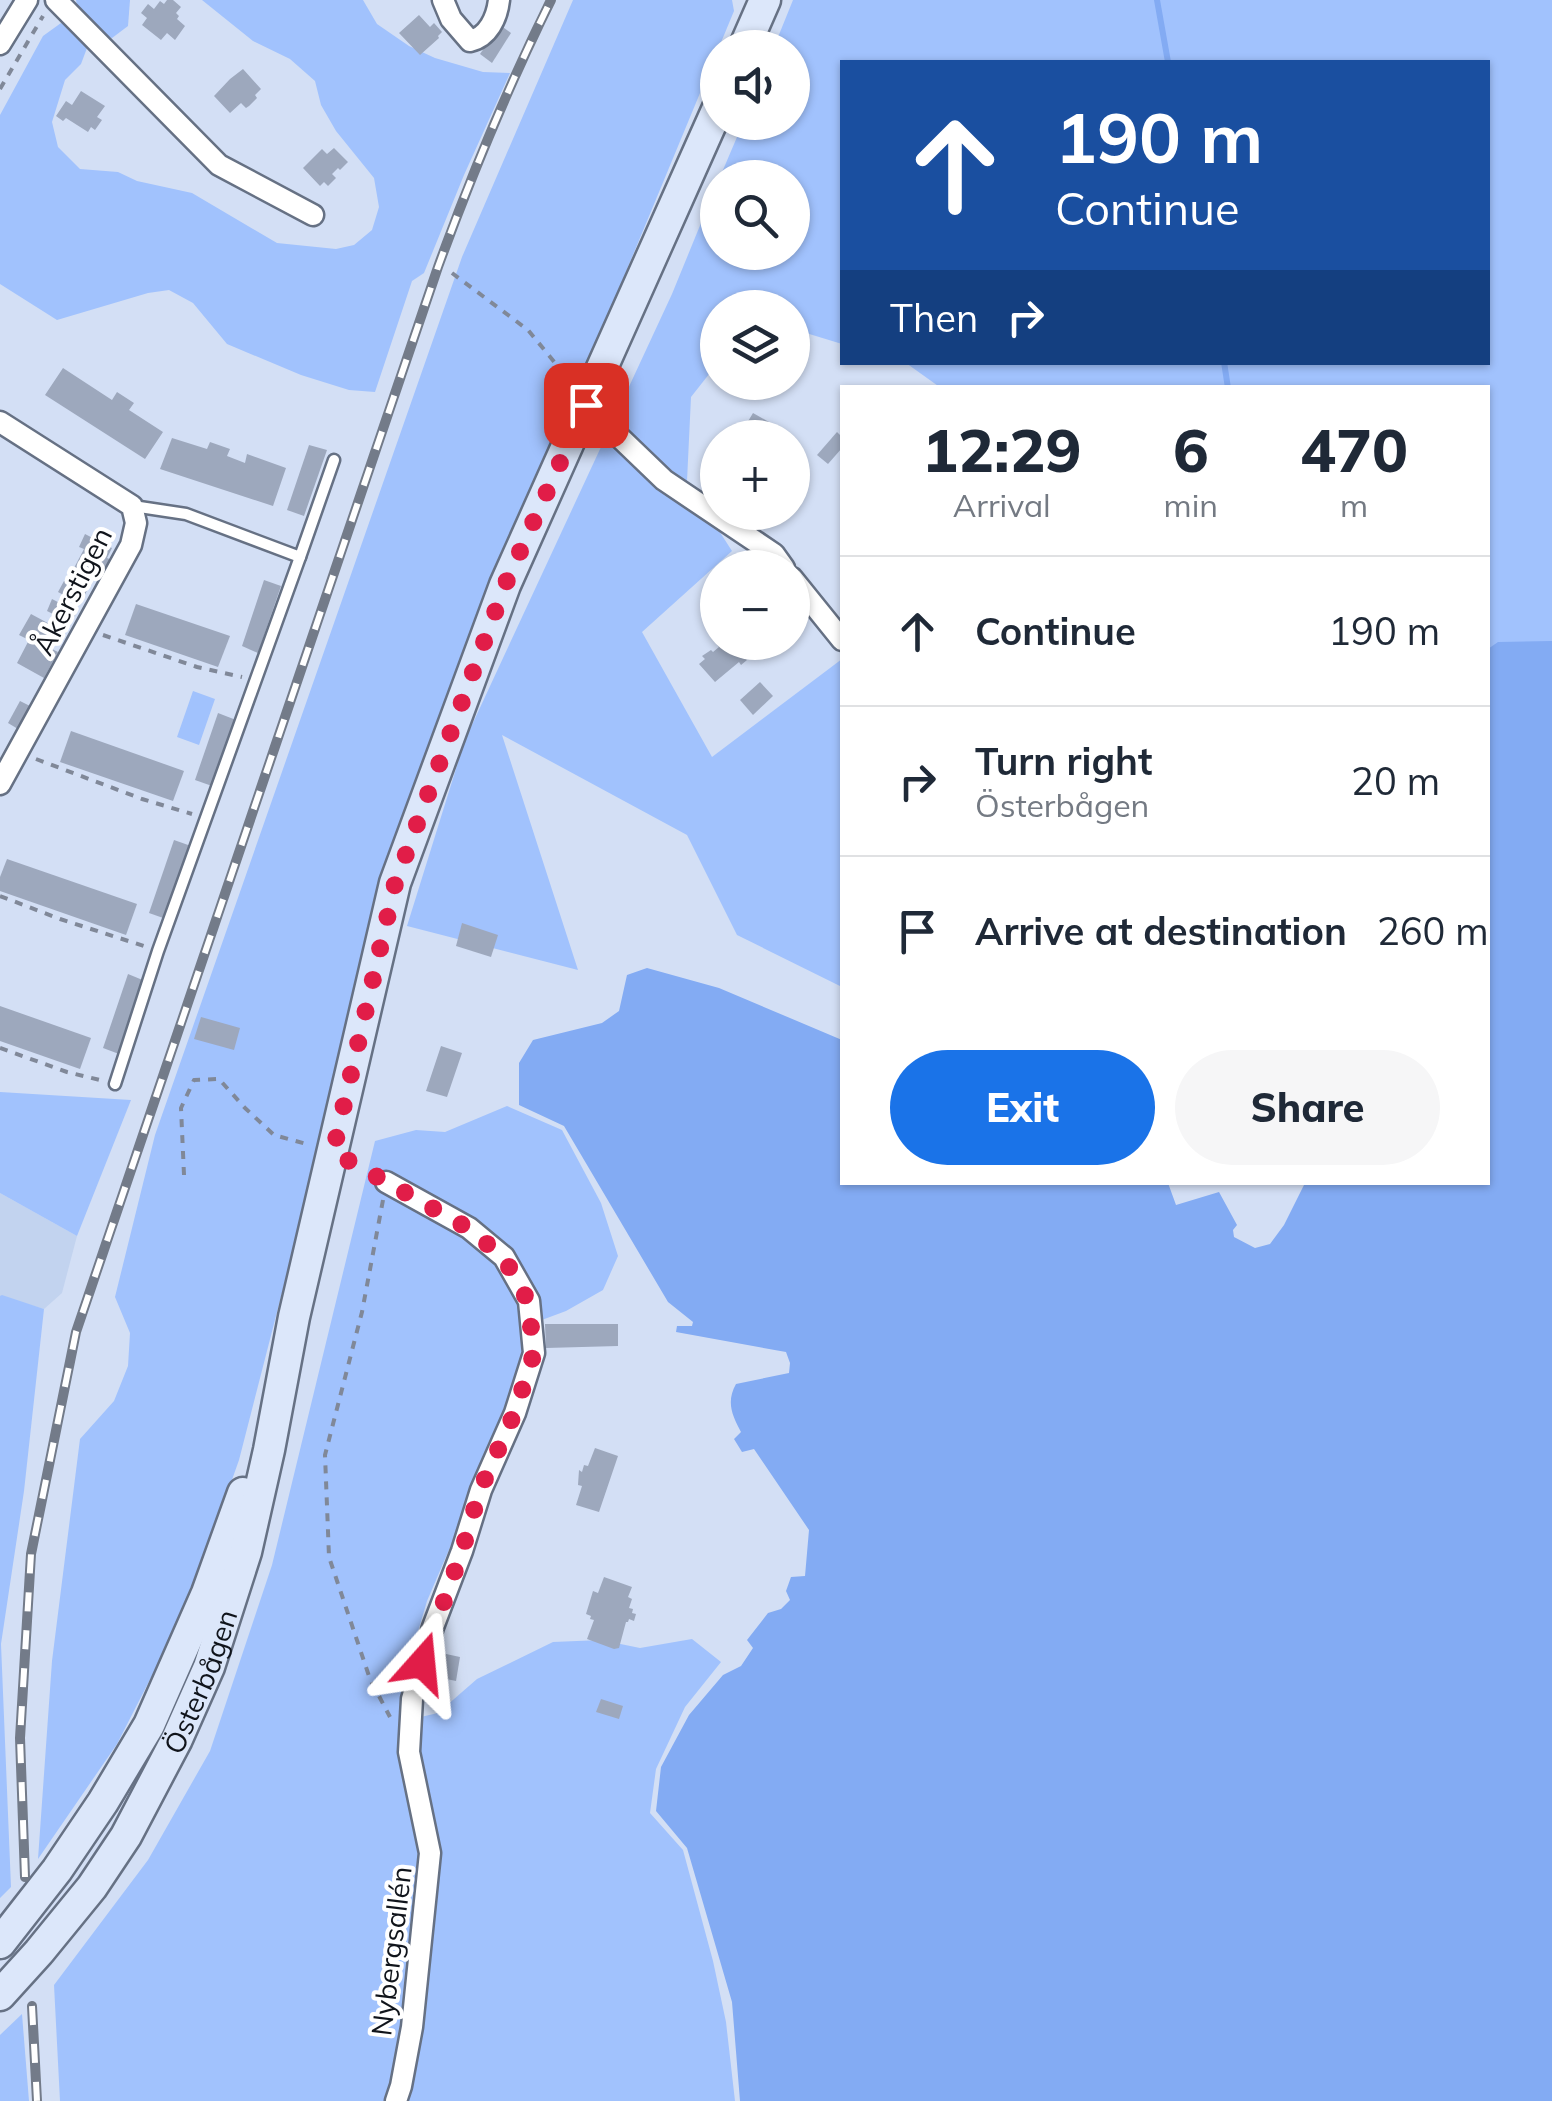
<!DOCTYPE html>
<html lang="en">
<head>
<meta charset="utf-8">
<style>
  :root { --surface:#fff; --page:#f6f6f7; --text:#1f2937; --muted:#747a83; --line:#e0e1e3; --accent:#1a73e8 }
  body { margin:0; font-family:Mulish,sans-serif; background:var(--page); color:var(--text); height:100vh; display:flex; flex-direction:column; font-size:38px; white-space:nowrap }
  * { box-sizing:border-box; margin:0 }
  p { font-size:32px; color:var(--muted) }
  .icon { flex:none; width:55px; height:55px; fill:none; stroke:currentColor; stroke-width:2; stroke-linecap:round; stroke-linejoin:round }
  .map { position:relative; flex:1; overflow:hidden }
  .side { position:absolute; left:840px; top:385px; width:650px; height:800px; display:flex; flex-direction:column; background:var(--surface); border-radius:0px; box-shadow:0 2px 8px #0004 }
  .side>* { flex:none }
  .hud { position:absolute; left:840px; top:60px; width:650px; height:305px; border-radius:0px; box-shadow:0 2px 8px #0004; background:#1a4fa0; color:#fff; overflow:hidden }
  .tools { position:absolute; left:700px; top:30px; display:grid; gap:20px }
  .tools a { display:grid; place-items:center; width:110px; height:110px; border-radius:50%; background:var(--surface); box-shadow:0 2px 8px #0004; font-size:50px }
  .pin { position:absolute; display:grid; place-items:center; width:85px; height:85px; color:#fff; margin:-42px; border-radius:20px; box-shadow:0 5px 15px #0006 }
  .me { position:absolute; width:110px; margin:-55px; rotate:18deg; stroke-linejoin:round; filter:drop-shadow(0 0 8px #0008) }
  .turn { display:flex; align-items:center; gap:35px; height:210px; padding:0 50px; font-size:45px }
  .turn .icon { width:130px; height:130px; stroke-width:2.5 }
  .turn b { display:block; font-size:70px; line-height:85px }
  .then { display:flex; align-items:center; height:95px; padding:0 50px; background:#0003; gap:20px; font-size:38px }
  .eta { display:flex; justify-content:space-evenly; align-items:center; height:170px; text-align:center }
  .eta b { font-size:60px; font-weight:800; line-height:70px }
  .cta { display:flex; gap:20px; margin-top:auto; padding:20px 50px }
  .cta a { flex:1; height:115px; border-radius:60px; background:var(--accent); color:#fff; font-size:40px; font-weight:800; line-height:115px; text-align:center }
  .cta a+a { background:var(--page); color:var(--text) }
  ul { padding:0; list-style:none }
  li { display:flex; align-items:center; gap:30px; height:150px; padding:0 50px; border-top:2px solid var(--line) }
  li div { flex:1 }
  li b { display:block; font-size:38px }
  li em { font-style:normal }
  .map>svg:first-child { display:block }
  .built { fill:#c2d3ef }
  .green { fill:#a1c2fd }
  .water { fill:#83abf3 }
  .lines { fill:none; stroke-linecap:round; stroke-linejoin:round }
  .stream { stroke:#83abf3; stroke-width:6 }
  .building { fill:#9da8bd }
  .service-casing { stroke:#667184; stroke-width:15 }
  .minor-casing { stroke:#667184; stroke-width:25 }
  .secondary-casing { stroke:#667184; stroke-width:35 }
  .path { stroke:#808898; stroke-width:4; stroke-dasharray:8 8; stroke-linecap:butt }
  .service { stroke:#fff; stroke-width:10 }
  .minor { stroke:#fff; stroke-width:20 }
  .secondary { stroke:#dce7fa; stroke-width:30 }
  .rail-casing { stroke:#737b89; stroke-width:10 }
  .rail { stroke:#fff; stroke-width:6; stroke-dasharray:19; stroke-linecap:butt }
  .route { stroke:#e11d48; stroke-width:18; stroke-dasharray:0 32.4 }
  .labels { text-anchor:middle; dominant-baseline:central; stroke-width:8; stroke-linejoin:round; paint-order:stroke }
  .street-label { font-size:28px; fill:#10141b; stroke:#fff }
</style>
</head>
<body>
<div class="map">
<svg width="1552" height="2101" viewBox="0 0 1552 2101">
  <rect width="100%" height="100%" fill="#d3dff5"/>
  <!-- built -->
  <path class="built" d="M0,1193L77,1236L62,1293L44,1309L0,1296Z"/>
  <!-- green -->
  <g class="green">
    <path d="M76,0H130L128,26L112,38C93,31 79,21 76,0Z"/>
    <path d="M202,0H363L377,24L409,46L435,58L483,72L510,73L464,175L424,273L412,281L375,392L349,390L301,375L227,344L193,303L169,290L148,293L57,320L0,284V115L43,36L61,23L78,32L87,48L81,64L65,80L52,122L58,147L80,169L118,172L137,181L192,193L277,243L336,249L354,245L372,230L379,207L374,178L336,131L321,105L315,81L290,59L253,41Z"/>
    <path d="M573,0H732L734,11L606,320L379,885L323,1133L239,1460L187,1607L117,1744L38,1859L52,1661L80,1439L114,1401L128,1366L130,1333L115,1297L155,1135L462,257Z"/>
    <path d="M793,0H1552V819L1488,777V388H941L906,363L1488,362V62H842V344L793,329L792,308H718L717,364L691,397L687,481L732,551L642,632L712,757L842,659V987L737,935L687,835L502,735L578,970L407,926L465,740L672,294L717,184L718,252H792V178L720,177L743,123L792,122V48L774,47Z"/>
    <path d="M193,691L215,699L199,745L177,737Z"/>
    <path d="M0,1092L131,1100L77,1236L0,1193Z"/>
    <path d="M507,1106L562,1130L601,1203L618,1256L603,1290L566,1311L523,1327L524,1358L507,1409L476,1476L451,1545L427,1601L408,1665L399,1722L438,1713L477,1679L553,1642L601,1640L640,1648L692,1639L721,1662L685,1707L656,1769L650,1813L683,1850L713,1961L726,2022L735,2101H60L54,1985L148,1860L210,1751L272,1565L375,1141L416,1130L445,1132Z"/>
    <path d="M2,1295L44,1309L24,1491L1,1644L11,1887L0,1898V1296Z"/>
    <path d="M22,2014L29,2101H0V2035Z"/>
  </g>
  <!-- water -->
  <path class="water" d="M1498,642L1552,641V2101H740L732,2002L687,1848L656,1811L661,1767L689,1715L723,1675L741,1666L753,1648L747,1640L768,1613L781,1609L790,1600L786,1591L791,1577L805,1576L809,1530L754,1449L742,1452L734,1439L741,1432C732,1415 726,1402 736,1384L789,1373L790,1363L786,1352L676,1332L677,1326H692L693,1322L668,1302L564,1126L519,1105V1063L533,1040L602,1023L619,1011L627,975L647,968L719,988L842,1040V1182L1168,1183L1176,1205L1219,1192L1237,1225L1233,1230L1234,1237L1255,1248L1270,1244L1284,1225L1305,1183L1488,1182V649Z"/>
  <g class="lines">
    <!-- stream -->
    <g class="stream">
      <path d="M1157,0L1168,62"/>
      <path d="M1224,362L1228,388"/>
    </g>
  </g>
  <!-- building -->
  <g class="building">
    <path d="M167,0H173L181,7L176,13L179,16L177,19L185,26L175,40L167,33L161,40L142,25L147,18L141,13L148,4L154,9L160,1L164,4Z"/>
    <path d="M419,15L430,27L434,23L442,32L438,36L439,38L420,55L399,33Z"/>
    <path d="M500,25L511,33L492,63L480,54Z"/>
    <path d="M243,69L261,89L255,95L257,98L249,106L246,108L241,103L230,113L214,96L230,79Z"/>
    <path d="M81,91L105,106L97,117L102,120L95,130L91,127L88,132L66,118L63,121L56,116L66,101L72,105Z"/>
    <path d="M334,148L348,162L340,170L338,168L332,174L336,178L328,186L324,182L320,186L303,168L322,149L327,154Z"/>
    <path d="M63,368L112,400L117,392L134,403L129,410L163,432L145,459L45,395Z"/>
    <path d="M753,413L769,422L764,430L770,433L767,438H738Z"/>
    <path d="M837,432L842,437V448L828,464L817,455Z"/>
    <path d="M172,438L207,449L210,442L230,449L227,456L245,463L247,454L286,468L273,506L160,469Z"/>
    <path d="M309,445L327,450L304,516L287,510Z"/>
    <path d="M85,534L112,548L107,558L112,560L107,569L103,566L95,580L93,579L80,604L58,592L64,581L70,584L77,570L74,568L84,549L79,547Z"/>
    <path d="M264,580L281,586L258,653L242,646Z"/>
    <path d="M52,599L77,612L71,623L47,611Z"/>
    <path d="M136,604L230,636L218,667L125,635Z"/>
    <path d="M31,614L57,628L48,647L58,652L44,678L17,663L29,640L19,635Z"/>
    <path d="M718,631V642H753L757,647L744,657L747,660L741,665L739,662L715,682L699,664L705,659L702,656L711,650L713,652L719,647L711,637Z"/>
    <path d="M760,682L773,696L753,715L740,700Z"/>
    <path d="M20,701L30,706L18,729L8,723Z"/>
    <path d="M218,713L236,720L212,786L195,780Z"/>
    <path d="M71,731L184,771L173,801L60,762Z"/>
    <path d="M174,840L191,846L166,919L149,913Z"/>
    <path d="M7,859L137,904L126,935L0,891V877Z"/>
    <path d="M462,923L498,935L491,957L456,946Z"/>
    <path d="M128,974L145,981L119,1054L103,1048Z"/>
    <path d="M0,1006L91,1038L80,1069L0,1041Z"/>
    <path d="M201,1017L240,1028L234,1050L194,1039Z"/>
    <path d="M441,1046L462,1053L447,1097L426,1091Z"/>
    <path d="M545,1324H618V1346L546,1348Z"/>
    <path d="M595,1448L618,1456L599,1512L576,1505L582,1486L578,1485L579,1470L582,1472L584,1465L588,1466Z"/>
    <path d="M604,1577L632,1587L628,1597L632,1599L629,1608L633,1609L632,1613L636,1614L634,1621L629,1619L628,1622H626L619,1648L614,1649L587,1639L594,1620L590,1619L591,1616L586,1614L593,1591L598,1593Z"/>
    <path d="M432,1651L460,1657L456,1681L427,1675Z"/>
    <path d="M601,1699L623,1706L619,1719L596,1712Z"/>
  </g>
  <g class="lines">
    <defs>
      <g id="service">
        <path d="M133,506L186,514L300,557L334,460"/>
        <path d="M115,1084L158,951L300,557"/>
      </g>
      <g id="minor">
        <path d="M56,0L219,165L313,215"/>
        <path d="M443,0L451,19L470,41C488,37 497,18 499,0"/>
        <path d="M0,44L27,0"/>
        <path d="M586,405L664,480L774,554L784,568"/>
        <path d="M0,422L132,506L136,523L131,545L0,784"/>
        <path d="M792,578L842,640"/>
        <path d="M386,1182L469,1228L504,1257L529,1301L534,1353L515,1413L481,1490L462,1551L433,1627L412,1699L409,1752L430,1853L412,2027L401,2086L396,2101"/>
      </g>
      <g id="secondary">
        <path d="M744,48L765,0"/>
        <path d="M0,1943L57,1870L103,1802L149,1725L207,1593L243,1493"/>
        <path id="s1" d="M0,1995L39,1952L92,1887L126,1836L177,1739L209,1667L246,1552L269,1450L294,1317L395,883L505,585L718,108"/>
      </g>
    </defs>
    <!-- service casing -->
    <use href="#service" class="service-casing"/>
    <!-- minor casing -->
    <use href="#minor" class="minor-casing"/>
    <!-- secondary casing -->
    <use href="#secondary" class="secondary-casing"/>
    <!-- path -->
    <g class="path">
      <path d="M0,89L43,16"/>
      <path d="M452,273L528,330L570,381"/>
      <path d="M103,635L197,667L242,677"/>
      <path d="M36,759L142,799L192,814"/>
      <path d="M0,896L60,919L147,947"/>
      <path d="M0,1048L67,1072L100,1080"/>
      <path d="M184,1175L181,1108L194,1080L219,1079L245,1108L274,1135L310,1145"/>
      <path d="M383,1200L362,1312L325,1455L329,1557L370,1679L390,1717"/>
    </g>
    <!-- service -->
    <use href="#service" class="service"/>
    <!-- minor -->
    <use href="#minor" class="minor"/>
    <!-- secondary -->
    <use href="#secondary" class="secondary"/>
    <defs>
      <g id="rail">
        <path d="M25,1877L20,1738L31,1554L76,1332L438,267C471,176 508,87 551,0"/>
        <path d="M32,2006L37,2101"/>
      </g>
    </defs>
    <!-- rail casing -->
    <use href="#rail" class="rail-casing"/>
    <!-- rail -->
    <use href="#rail" class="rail"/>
  </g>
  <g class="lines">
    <!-- route -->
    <path class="route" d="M422,1663L462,1551L480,1490L515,1412L534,1353L528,1301L504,1258L468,1228L333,1152L395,884L505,585L586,405"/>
  </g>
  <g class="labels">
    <!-- street labels -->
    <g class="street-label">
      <text transform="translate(72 591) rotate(-63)">Åkerstigen</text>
      <text stroke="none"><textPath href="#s1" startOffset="375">Österbågen</textPath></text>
      <text transform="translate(391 1951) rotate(-83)">Nybergsallén</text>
    </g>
  </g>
</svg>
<div class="tools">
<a><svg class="icon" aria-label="sound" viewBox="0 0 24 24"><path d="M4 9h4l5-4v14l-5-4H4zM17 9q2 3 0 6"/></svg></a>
<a><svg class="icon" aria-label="search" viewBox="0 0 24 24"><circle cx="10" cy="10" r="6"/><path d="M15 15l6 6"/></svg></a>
<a><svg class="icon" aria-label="layers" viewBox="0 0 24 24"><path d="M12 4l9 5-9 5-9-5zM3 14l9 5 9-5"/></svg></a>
<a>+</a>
<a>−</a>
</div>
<div class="pin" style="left:586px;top:405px;background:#d93025"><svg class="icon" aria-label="arrive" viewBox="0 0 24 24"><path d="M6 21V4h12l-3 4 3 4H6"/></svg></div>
<svg class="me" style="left:422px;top:1663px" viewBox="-20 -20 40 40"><path d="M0-17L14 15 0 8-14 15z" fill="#e11d48" stroke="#fff" stroke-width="4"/></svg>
<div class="hud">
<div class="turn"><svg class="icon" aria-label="ahead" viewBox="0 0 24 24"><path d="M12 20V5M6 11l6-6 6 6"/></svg><div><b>190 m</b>Continue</div></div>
<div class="then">Then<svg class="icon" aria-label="right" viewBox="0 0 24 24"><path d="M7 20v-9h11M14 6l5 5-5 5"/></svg></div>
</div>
<section class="side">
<div class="eta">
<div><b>12:29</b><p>Arrival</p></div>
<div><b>6</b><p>min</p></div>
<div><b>470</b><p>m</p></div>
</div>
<ul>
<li><svg class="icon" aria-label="ahead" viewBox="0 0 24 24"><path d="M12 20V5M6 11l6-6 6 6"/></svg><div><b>Continue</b></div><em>190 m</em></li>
<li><svg class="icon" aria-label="right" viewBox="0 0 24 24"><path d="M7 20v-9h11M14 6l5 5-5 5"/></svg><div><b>Turn right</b><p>Österbågen</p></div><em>20 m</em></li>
<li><svg class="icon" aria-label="arrive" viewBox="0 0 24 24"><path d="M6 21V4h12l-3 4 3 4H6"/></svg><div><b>Arrive at destination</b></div><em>260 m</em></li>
</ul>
<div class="cta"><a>Exit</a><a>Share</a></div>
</section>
</div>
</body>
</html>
